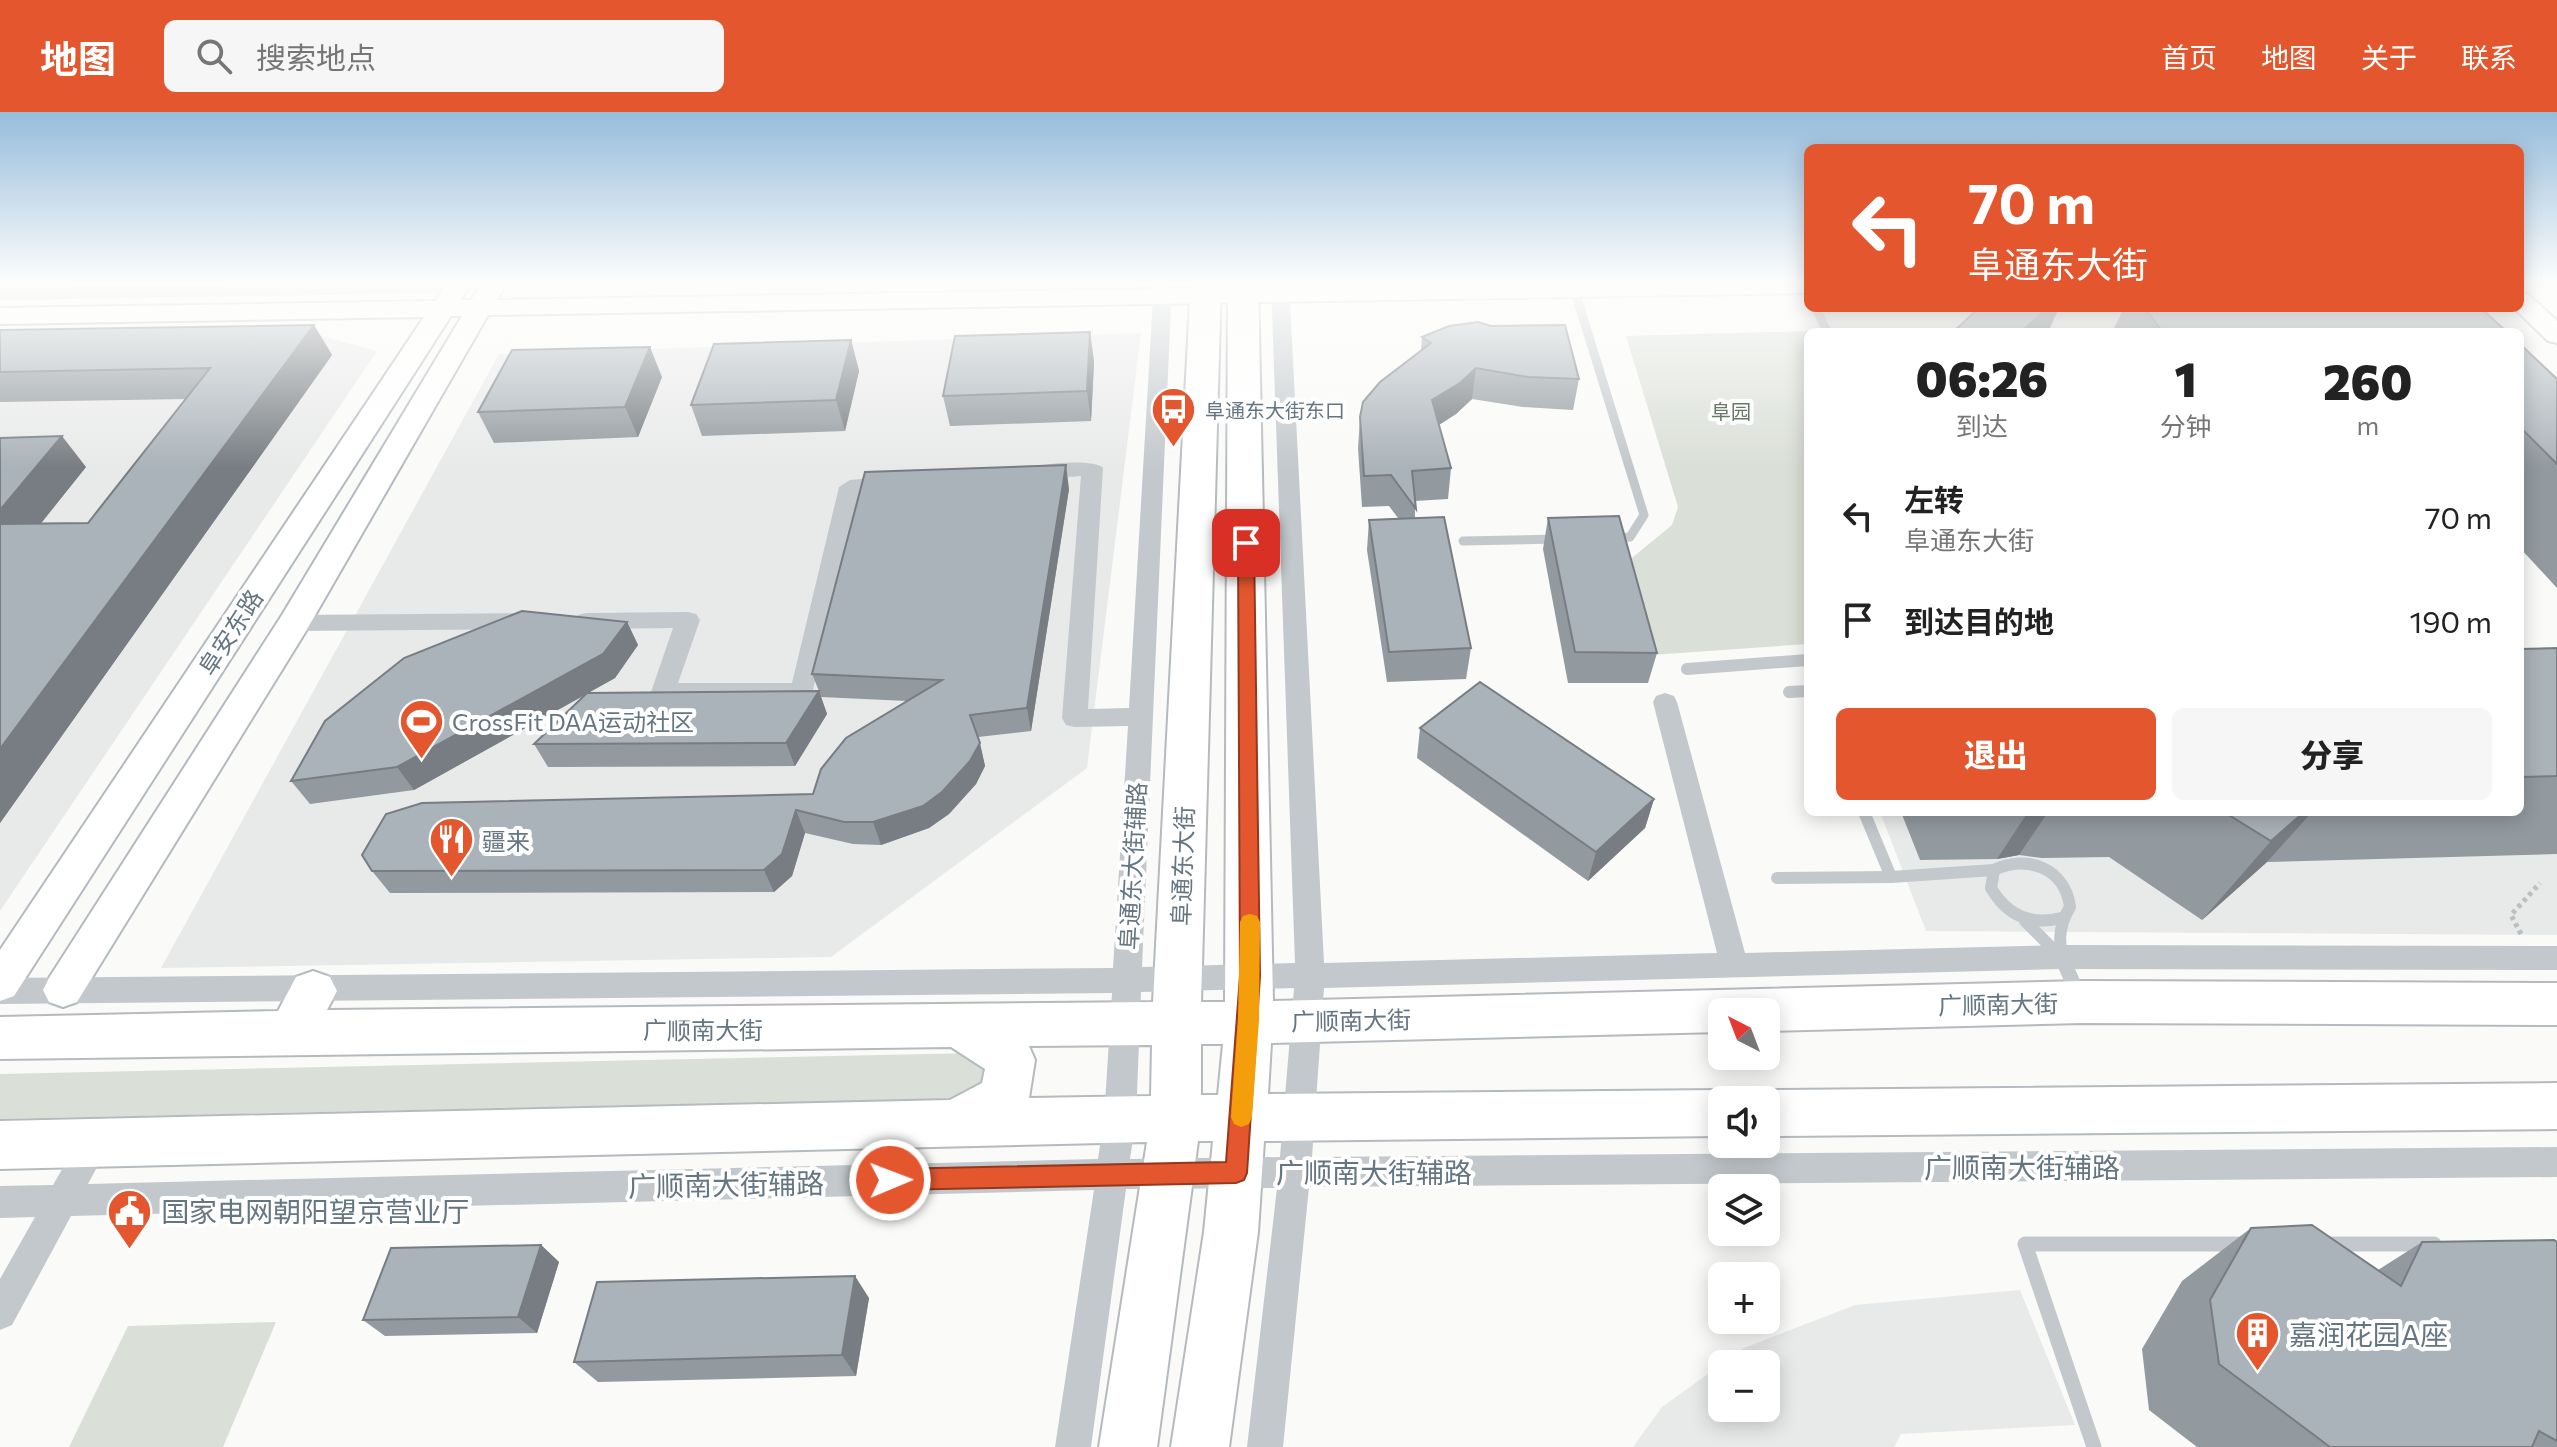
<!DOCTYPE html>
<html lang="zh">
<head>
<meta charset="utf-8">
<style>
  :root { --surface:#fff; --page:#f6f6f6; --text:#222; --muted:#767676; --accent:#e4572e }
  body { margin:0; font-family:Commissioner,"Noto Sans SC",sans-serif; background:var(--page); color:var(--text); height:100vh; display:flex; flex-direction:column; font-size:30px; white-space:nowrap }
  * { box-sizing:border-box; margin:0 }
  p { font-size:26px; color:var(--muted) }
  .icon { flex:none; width:44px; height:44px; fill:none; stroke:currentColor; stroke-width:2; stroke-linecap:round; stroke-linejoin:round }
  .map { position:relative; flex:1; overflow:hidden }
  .sheet { position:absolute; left:1804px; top:216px; width:720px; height:488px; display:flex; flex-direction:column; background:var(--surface); border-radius:12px; box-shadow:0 4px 20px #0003 }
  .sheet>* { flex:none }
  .hud { position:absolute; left:1804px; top:32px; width:720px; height:168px; border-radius:12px; box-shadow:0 4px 20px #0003; background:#e4572e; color:#fff; overflow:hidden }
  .needle { width:52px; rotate:318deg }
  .buttons { position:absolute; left:1708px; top:886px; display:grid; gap:16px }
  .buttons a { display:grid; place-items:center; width:72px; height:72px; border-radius:12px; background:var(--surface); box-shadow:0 4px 20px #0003; font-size:40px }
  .pin { position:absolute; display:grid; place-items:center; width:68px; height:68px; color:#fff; margin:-34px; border-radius:16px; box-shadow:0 4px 12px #0006 }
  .me { position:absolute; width:88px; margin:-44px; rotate:89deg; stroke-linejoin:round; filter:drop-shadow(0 0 6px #0008) }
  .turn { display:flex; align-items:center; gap:28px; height:168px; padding:0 32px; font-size:36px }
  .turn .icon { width:104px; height:104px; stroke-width:2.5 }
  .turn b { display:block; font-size:56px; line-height:68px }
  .eta { display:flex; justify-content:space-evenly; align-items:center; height:136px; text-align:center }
  .eta b { font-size:48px; font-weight:800; line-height:56px }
  .button { display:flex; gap:16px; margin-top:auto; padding:16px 32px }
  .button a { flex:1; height:92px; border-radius:12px; background:var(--accent); color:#fff; font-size:32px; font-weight:800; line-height:92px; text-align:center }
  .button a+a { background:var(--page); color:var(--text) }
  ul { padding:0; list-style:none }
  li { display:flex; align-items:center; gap:24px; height:104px; padding:0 32px }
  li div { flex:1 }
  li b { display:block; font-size:30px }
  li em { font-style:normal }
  header { display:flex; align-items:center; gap:48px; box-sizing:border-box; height:112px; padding:0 40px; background:var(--accent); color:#fff }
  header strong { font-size:38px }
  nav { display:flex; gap:44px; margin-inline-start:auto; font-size:28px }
  .search { width:560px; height:72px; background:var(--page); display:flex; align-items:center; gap:20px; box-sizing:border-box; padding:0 28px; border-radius:12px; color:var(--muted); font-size:30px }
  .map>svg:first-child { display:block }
  .built { fill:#e8e9e9; fill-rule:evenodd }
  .green { fill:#dadfd7 }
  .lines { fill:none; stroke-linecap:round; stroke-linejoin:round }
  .secondary-casing { stroke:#b3babf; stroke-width:4 }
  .primary-casing { stroke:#b5babe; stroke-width:4 }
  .path { stroke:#bbbfc2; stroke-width:5; stroke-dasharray:4 4; stroke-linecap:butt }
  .lane-far2 { stroke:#c3c8cc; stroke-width:9 }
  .lane-far1 { stroke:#c3c8cc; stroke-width:12 }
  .lane { stroke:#c3c8cc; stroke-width:15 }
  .street { fill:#c3c8cc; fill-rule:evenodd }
  .secondary { fill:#fff; fill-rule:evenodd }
  .primary { fill:#fff; fill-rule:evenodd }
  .wall { fill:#929a9f }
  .shaded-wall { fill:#777d82 }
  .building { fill:#aab3b9; stroke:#777d82; stroke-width:2 }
  .route { fill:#e4572e; stroke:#94391e; stroke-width:2 }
  .slow { fill:#f59e0b }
  .labels { text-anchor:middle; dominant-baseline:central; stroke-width:8; stroke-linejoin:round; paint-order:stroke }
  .far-poi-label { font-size:20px; fill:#657683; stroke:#fff; text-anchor:start }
  .far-park-label { font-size:20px; fill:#687a64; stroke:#fff }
  .street-label { font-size:24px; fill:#657683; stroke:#fff }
  .poi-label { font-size:24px; fill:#657683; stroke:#fff; text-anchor:start }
  .near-street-label { font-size:28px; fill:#657683; stroke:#fff }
  .near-poi-label { font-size:28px; fill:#657683; stroke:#fff; text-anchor:start }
</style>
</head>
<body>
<header>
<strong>地图</strong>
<div class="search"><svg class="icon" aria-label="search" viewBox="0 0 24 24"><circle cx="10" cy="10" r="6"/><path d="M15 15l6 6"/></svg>搜索地点</div>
<nav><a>首页</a><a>地图</a><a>关于</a><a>联系</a></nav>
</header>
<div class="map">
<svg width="2557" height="1335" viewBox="0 0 2557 1335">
  <rect width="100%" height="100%" fill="#fafaf8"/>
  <!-- built -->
  <g class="built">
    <path d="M1141,221L1087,656L831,845L161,856L499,242Z"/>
    <path d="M318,223L377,239L0,799V232Z"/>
    <path d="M2557,597V823L1926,819L1880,700H2520Z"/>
    <path d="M2020,1178L2075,1313L1901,1322L1894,1335H1633L1662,1295L1744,1236L1855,1193ZM1722,1252H1766V1296H1722Z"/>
  </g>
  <!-- green -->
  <g class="green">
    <path d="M1812,219L1808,220V532L1651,543L1627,450L1672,413L1678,395L1626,224Z"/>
    <path d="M976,941L993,955L978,986L0,1007V962Z"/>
    <path d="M276,1210L223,1335H69L128,1214Z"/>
  </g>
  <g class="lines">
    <defs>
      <g id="secondary">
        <path d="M448,170H472L461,188H471L483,170H507L497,188L1562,170H1808V181L488,203L306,519L77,890L63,895L49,890L43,878L49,866L282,503L462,204H451L14,884L0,889V838L424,205L0,212V196L435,189Z"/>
        <path d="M2520,180L2529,183L2557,209V231L2548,229L2514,196H2520Z"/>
      </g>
      <g id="primary">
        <path d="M1191,170H1221L1201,890H1225L1228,170H1258L1273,889L2082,869L2557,871V913L2082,911L1766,919V900H1722V920L1271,931L1268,982L1722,978L1741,988H1722V1024L1264,1029L1258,1120L1229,1335H1171L1204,1120L1213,1029H1198L1157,1335H1099L1147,1030L0,1057V1009L950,988L982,971L985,957L951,935L0,947V905L278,899L296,865L313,859L330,865L337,879L327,898L1153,890ZM1201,932H1223L1218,983H1201ZM1152,933L1151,984L1029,986L1035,948L1029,934Z"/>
        <path d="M2557,971V1017L1766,1024V988H1747L1766,978Z"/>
      </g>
    </defs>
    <!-- secondary casing -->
    <use href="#secondary" class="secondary-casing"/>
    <!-- primary casing -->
    <use href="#primary" class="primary-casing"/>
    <!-- path -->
    <path class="path" d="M2521,822L2511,803L2540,771"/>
    <!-- lane-far2 -->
    <g class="lane-far2">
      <path d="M1572,170L1644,403L1630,425L1612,426"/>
      <path d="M1816,196L1827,220"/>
      <path d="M1463,429L1558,427"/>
    </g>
    <!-- lane-far1 -->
    <g class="lane-far1">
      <path d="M1687,557L1808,548"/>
      <path d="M1789,580L1808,579"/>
      <path d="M1864,700L1891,765L1994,758"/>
      <path d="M1777,766L1891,765"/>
      <path d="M2061,806C2030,814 2007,803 1991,776L1994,758C2027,742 2065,756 2070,795C2057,816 2058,835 2067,857"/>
      <path d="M2025,809L2060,844"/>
    </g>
    <!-- lane -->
    <g class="lane">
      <path d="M2066,855L2078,882"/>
      <path d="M2324,1132H2434"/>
      <path d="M2094,1335L2025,1132H2246"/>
    </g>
    <!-- street -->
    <g class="street">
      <path d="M451,170L463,171L465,175L456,181L0,188V176Z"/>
      <path d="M1154,170H1172L1142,855L1295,851L1271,170H1289L1324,851L1717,841L1653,590L1656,584L1665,581L1674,584L1677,590L1745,841L2060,833L2557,834V858L2060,857L1324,876L1312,1045L2557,1035V1065L1309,1075L1283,1335H1247L1277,1076L1126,1077L1091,1335H1055L1094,1078L71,1104L12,1213L0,1218V1167L35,1105L0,1106V1074L53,1073L83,1021L94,1016L105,1021L110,1031L88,1072L1098,1047L1104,1007L1112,881L0,892V866L1113,856L1128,614L1075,615L1066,613L1062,606L1081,364L1031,368L1020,361C1029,351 1094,346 1103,356L1088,597L1129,596ZM1294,876L1280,1045L1130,1047L1136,1007L1141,880Z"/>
      <path d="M896,364L907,371L904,376L859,381L811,586L802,589H663L654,586L651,580L673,516L586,517L578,515L574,509L578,503L586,501L688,500L696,502L700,508L678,571H792L839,375L850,368Z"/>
      <path d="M531,501L539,503L543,509L539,515L531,517L294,519L286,517L282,511L286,505L294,503Z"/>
    </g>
    <!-- secondary -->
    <use href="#secondary" class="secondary"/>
    <!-- primary -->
    <use href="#primary" class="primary"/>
  </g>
  <!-- wall -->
  <g class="wall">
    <path d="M2124,196H2481L2507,220H2112Z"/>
    <path d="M314,213L332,243L0,711V326L86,355L40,412L88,411L186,287L0,290V218Z"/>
    <path d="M1090,220L1094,250L1091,309L950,314L943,284Z"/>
    <path d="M1422,225L1579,267L1573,298L1523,295L1472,287L1456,302L1439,313L1451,356L1448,387L1415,389V406L1471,536L1466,567L1387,570L1367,438L1369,408L1398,406L1389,394L1362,395L1358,336L1360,305L1421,238Z"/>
    <path d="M851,228L859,259L845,319L702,324L691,293Z"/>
    <path d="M2520,232L2557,267V476L2520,436Z"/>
    <path d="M662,265L638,325L494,331L478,300Z"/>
    <path d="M1069,377L1031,619L978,625L985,654L976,672L949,702L929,716L881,733L853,732L805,721L792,764L774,780L390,781L372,759L813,682L907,589L821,585L827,602L795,654L548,655L534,632L585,583L414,678L310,692L291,669L627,510L638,533L615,566L588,581L819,579L812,562Z"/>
    <path d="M1548,406L1657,541L1648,571H1568L1543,437Z"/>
    <path d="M2557,536V742L2267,750L2202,808L2109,745L2042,746L2019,743L1997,747L1920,748L1901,700H2520V537Z"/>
    <path d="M1420,616L1654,687L1645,716L1588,769L1417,646Z"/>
    <path d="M2251,1116L2378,1158L2422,1130H2557V1335H2197L2149,1298L2142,1237L2182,1169Z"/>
    <path d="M541,1133L559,1150L537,1221L385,1224L363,1208Z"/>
    <path d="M869,1186L856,1264L598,1270L574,1250Z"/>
  </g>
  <!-- shaded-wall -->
  <g class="shaded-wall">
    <path d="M2047,196H2059L2048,220H2021Z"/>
    <path d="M314,213L332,243L0,711V637Z"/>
    <path d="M1090,220L1094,250L1091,309L1087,279Z"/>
    <path d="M851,228L859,259L845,319L836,288Z"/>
    <path d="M650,235L662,265L638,325L625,295Z"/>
    <path d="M1476,256L1472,287L1456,302L1429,319L1432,288Z"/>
    <path d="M62,324L86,355L15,444L0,427V398Z"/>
    <path d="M1066,353L1069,377L1031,619L1027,596Z"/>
    <path d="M627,510L638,533L615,566L414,678L397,655Z"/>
    <path d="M819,579L827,602L795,654L786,631Z"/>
    <path d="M980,631L985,654L976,672L949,702L929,716L881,733L873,710Z"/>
    <path d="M1654,687L1645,716L1588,769L1596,740Z"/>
    <path d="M796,698L805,721L792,764L774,780L764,758Z"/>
    <path d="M2028,700H2048L2019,743L1997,747Z"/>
    <path d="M2304,700H2312L2267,750L2202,808L2271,729Z"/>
    <path d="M541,1133L559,1150L537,1221L518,1205Z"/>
    <path d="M855,1164L869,1186L856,1264L842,1243Z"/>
  </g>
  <!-- building -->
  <g class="building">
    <path d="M1979,196H2047L2021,220H1953Z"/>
    <path d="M2144,196H2481L2507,220H2163Z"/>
    <path d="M1478,210L1491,214L1565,213L1579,267L1528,265L1476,256L1460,271L1432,288L1451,356L1412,359L1416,397L1391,363L1364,364L1360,305L1363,290L1380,270L1431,231L1422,225L1449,214Z"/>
    <path d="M314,213L0,637V412L88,411L210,256L0,260V218Z"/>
    <path d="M1090,220L1087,279L943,284L955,224Z"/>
    <path d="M851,228L836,288L691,293L714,232Z"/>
    <path d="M2520,232L2557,267V352L2520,315Z"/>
    <path d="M650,235L625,295L478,300L512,238Z"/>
    <path d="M62,324L0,398V326Z"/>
    <path d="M1066,353L1027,596L970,603L980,631L970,649L942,680L923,694L873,710H844L796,698L782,742L764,758L372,759L362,743L386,702L422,691L813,682L821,657L846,626L942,568L812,562L865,360Z"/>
    <path d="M1619,404L1657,541L1575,540L1548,406Z"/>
    <path d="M1444,405L1471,536L1389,540L1369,408Z"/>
    <path d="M522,499L627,510L603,542L397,655L291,669L325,609L404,546Z"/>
    <path d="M2557,536V664L2520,665V537Z"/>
    <path d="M1480,570L1654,687L1596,740L1420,616Z"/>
    <path d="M819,579L786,631L534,632L587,581Z"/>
    <path d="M2224,700H2304L2271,729Z"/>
    <path d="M2312,1113L2401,1174L2422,1130L2554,1128L2557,1130V1329L2539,1319L2532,1335H2330L2219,1252L2210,1188L2251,1116Z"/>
    <path d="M541,1133L518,1205L363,1208L391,1136Z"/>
    <path d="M855,1164L842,1243L574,1250L597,1170Z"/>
  </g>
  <!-- sky -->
  <linearGradient id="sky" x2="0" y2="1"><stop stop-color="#96bcdc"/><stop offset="0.48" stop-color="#fdfdfc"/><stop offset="1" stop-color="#fdfdfc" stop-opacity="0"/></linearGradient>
  <rect width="2557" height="356" fill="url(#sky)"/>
  <!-- route -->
  <path class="route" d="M1246,425L1254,431L1260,864L1247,1061L1244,1068L1236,1071L890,1078L882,1075L879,1068L882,1060L890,1057L1226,1050L1240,864L1238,431Z"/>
  <!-- slow -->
  <path class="slow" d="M1250,802L1257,804L1260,810L1259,908L1252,1005L1249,1012L1241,1015L1234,1012L1231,1005L1238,908L1240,810L1243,804Z"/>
  <!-- icons -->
  <defs>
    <symbol id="bus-pin" viewBox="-11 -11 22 30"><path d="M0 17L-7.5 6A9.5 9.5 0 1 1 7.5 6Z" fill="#e4572e" stroke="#fff"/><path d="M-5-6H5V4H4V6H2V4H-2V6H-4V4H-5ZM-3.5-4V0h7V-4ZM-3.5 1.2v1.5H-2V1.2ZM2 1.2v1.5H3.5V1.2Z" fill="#fff"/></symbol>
    <symbol id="stadium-pin" viewBox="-11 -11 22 30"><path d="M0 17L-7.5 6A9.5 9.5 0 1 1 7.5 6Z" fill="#e4572e" stroke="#fff"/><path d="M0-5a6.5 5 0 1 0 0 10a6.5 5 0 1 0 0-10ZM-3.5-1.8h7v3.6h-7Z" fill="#fff"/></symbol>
    <symbol id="restaurant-pin" viewBox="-11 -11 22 30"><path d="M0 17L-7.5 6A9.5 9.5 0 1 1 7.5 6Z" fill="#e4572e" stroke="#fff"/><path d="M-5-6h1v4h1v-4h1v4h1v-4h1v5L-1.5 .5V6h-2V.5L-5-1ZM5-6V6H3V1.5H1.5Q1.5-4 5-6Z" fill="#fff"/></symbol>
    <symbol id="civic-pin" viewBox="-11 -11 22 30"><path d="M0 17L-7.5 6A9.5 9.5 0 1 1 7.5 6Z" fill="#e4572e" stroke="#fff"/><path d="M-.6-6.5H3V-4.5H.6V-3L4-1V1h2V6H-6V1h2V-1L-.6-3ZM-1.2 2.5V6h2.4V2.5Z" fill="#fff"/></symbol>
    <symbol id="building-pin" viewBox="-11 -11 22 30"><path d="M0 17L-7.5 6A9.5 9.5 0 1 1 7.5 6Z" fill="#e4572e" stroke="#fff"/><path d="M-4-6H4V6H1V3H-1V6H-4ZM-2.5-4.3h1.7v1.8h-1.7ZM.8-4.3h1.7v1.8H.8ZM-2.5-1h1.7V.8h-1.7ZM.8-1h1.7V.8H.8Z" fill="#fff"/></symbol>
  </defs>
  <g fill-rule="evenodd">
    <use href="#bus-pin" x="1148" y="272" width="51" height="69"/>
    <use href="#stadium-pin" x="396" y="584" width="51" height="69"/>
    <use href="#restaurant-pin" x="426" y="702" width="51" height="69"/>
    <use href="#civic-pin" x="104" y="1074" width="51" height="69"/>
    <use href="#building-pin" x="2232" y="1196" width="51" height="69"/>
  </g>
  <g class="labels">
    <!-- far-poi labels -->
    <g class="far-poi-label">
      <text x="1205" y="298">阜通东大街东口</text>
    </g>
    <!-- far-park labels -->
    <g class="far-park-label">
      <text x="1731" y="299">阜园</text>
    </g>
    <!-- street labels -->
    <g class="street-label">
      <text transform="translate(230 520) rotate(-57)">阜安东路</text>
      <text transform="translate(1132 754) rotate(-87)">阜通东大街辅路</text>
      <text transform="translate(1182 754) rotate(-88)">阜通东大街</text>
      <text transform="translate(1998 892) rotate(-1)">广顺南大街</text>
      <text transform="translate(1351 908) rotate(-1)">广顺南大街</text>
      <text x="703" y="917">广顺南大街</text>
    </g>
    <!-- poi labels -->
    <g class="poi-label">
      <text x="452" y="609">CrossFit DAA运动社区</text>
      <text x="482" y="728">疆来</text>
    </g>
    <!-- near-street labels -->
    <g class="near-street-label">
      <text x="2022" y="1055">广顺南大街辅路</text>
      <text x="1374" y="1060">广顺南大街辅路</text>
      <text transform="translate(726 1072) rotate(-1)">广顺南大街辅路</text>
    </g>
    <!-- near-poi labels -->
    <g class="near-poi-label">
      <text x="161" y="1099">国家电网朝阳望京营业厅</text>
      <text x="2289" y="1222">嘉润花园A座</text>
    </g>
  </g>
</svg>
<div class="buttons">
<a><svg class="needle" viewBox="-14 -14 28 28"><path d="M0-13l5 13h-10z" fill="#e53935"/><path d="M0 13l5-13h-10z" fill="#767676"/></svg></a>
<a><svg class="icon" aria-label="sound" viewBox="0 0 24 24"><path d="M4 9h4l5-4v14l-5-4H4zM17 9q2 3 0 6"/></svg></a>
<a><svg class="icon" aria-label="layers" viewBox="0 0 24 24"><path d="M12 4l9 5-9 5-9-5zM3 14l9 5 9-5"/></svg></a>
<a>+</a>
<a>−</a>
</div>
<div class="pin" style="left:1246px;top:431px;background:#d93025"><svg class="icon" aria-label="arrive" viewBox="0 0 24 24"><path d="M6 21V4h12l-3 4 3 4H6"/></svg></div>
<svg class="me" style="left:890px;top:1068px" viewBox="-20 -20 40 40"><circle r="17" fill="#e4572e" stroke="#fff" stroke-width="3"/><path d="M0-11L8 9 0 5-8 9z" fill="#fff"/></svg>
<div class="hud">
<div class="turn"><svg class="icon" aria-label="left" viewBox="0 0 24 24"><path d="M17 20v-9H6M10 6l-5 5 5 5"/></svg><div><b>70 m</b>阜通东大街</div></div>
</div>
<section class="sheet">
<div class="eta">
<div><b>06:26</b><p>到达</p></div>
<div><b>1</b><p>分钟</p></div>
<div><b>260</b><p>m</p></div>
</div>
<ul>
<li><svg class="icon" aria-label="left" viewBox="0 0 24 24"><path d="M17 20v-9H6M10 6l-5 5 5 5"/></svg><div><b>左转</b><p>阜通东大街</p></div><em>70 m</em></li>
<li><svg class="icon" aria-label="arrive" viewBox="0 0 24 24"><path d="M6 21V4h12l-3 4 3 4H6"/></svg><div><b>到达目的地</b></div><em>190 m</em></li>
</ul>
<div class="button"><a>退出</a><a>分享</a></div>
</section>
</div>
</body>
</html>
